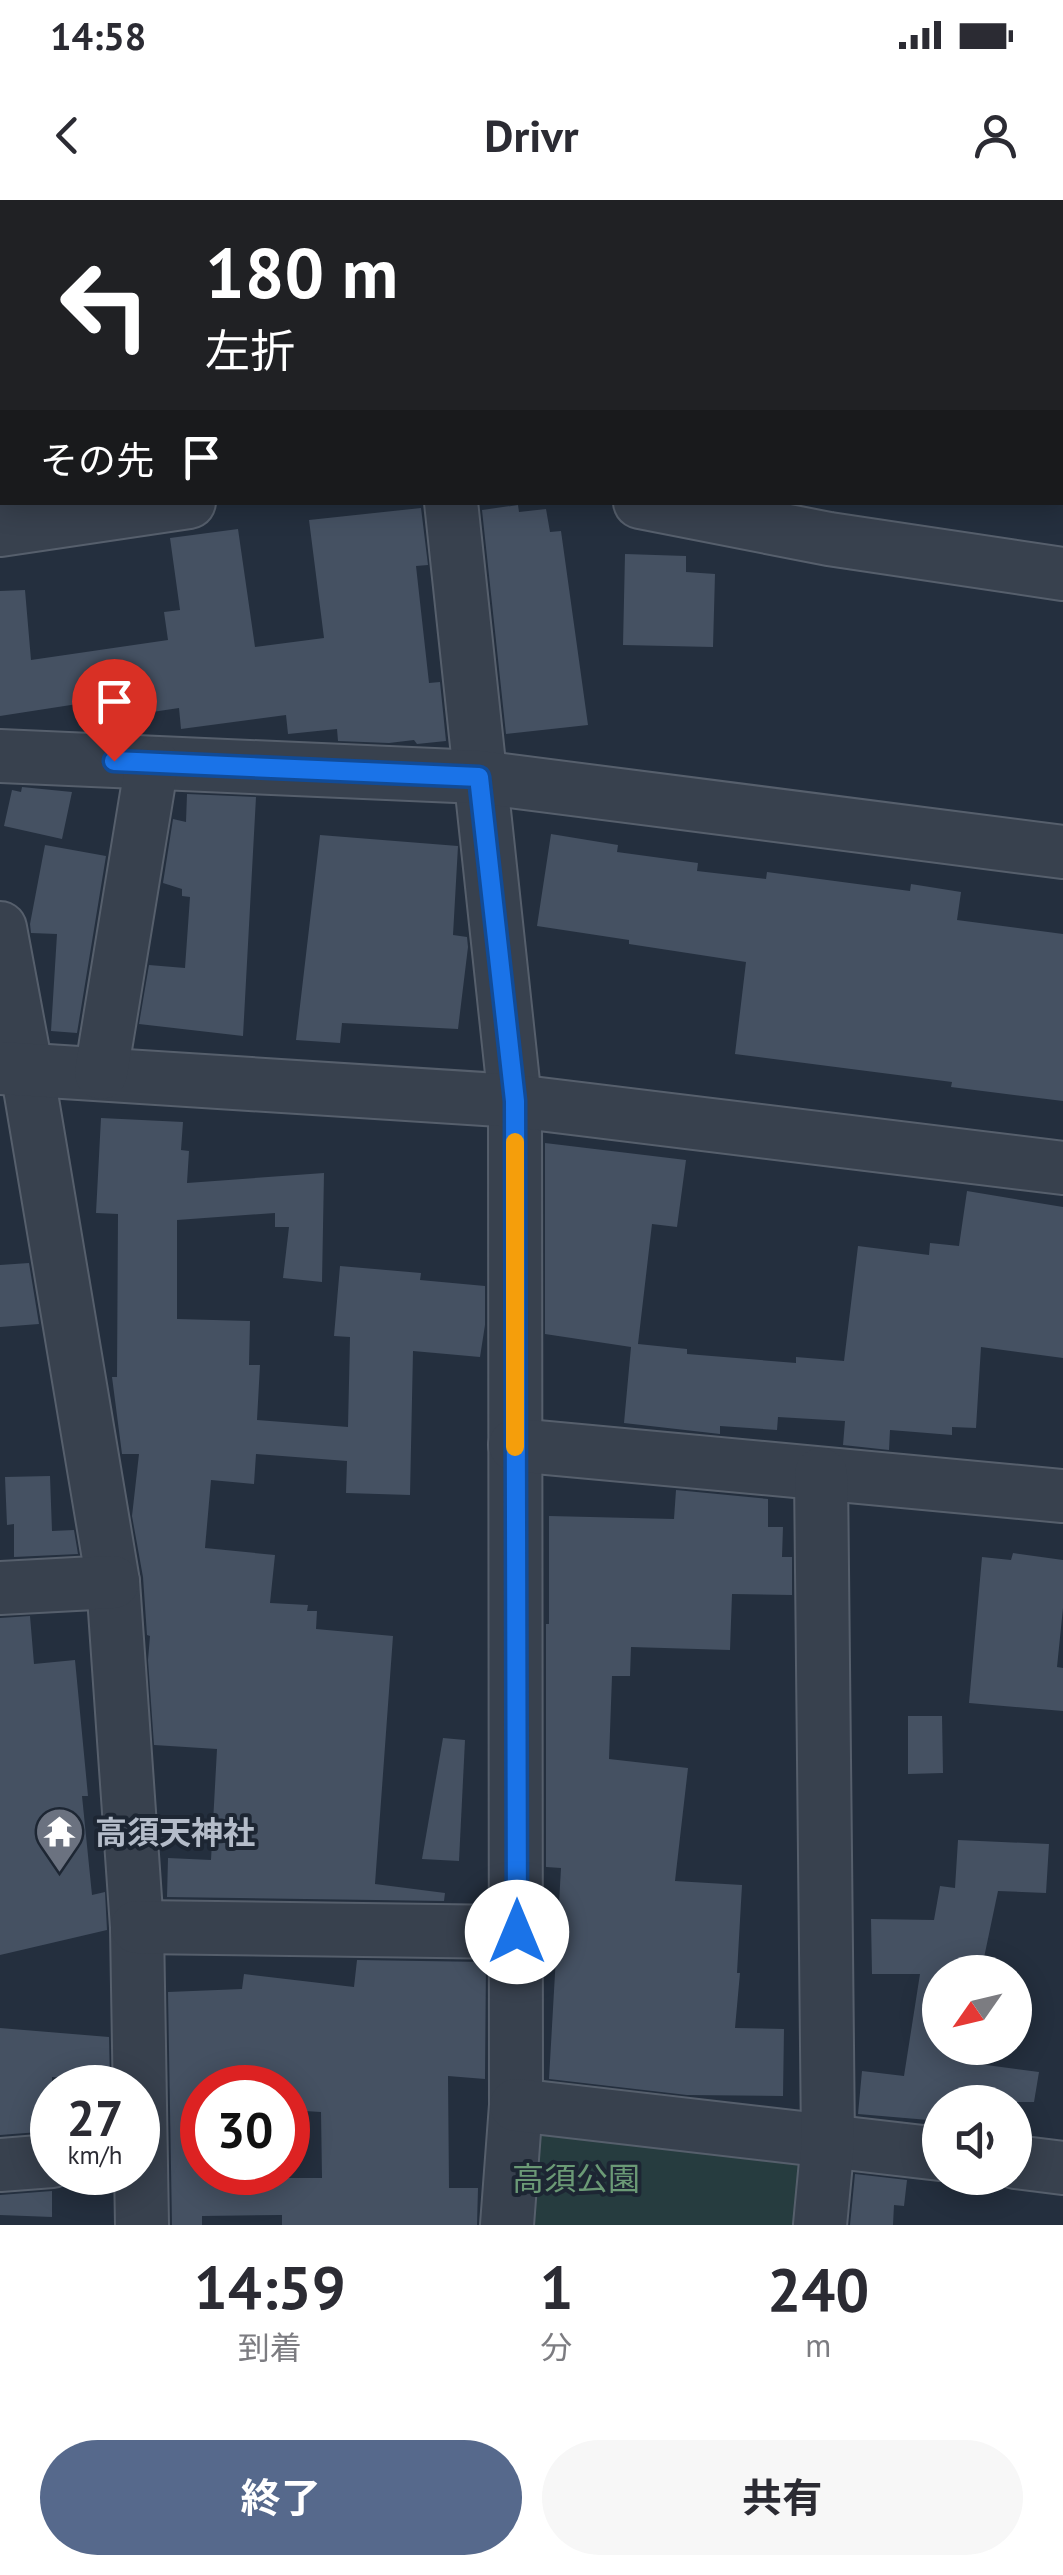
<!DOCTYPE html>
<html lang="ja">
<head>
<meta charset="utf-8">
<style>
  :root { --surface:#fff; --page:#f7f7f7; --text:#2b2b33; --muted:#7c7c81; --accent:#56698c }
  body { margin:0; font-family:"PT Sans","Noto Sans JP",sans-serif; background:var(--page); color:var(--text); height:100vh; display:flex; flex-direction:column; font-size:38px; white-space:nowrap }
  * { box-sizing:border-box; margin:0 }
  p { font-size:32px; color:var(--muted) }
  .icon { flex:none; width:55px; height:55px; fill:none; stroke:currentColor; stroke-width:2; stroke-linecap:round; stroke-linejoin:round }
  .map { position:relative; height:2025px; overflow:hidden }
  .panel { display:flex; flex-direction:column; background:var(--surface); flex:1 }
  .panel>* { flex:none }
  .hud { position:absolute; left:0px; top:0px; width:1065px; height:305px; box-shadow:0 5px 25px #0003; background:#202124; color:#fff; overflow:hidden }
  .needle { width:65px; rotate:236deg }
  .tools { position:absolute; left:922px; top:1755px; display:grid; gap:20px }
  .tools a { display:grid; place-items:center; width:110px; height:110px; border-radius:50%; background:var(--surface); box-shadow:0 5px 25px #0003; font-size:50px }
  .speed { position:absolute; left:30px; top:1865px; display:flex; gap:20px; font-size:50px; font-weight:700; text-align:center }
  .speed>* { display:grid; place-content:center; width:130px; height:130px; border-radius:50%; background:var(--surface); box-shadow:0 5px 25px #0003; line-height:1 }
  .speed small { font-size:25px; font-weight:400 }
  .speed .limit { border:15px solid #d22; background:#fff; color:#111 }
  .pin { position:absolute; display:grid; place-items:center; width:85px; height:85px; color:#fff; margin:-102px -42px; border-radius:50% 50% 50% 0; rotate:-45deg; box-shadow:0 0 10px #0007 }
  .pin .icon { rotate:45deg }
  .me { position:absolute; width:110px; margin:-55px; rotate:0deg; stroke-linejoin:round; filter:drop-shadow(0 0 8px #0008) }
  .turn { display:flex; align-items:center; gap:35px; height:210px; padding:0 40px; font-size:45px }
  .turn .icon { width:130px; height:130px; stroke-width:2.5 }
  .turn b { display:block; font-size:70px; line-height:85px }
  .then { display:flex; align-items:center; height:95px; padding:0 40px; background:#0003; gap:20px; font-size:38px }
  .eta { display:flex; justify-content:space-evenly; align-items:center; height:170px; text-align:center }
  .eta b { font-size:60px; font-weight:700; line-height:70px }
  .cta { display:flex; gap:20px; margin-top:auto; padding:20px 40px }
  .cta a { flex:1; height:115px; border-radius:60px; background:var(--accent); color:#fff; font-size:40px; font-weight:700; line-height:115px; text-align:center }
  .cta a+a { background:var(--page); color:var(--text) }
  .status { display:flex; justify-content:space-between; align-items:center; height:70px; padding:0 50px; background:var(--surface); direction:ltr }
  .status svg { height:28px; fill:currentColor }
  header { display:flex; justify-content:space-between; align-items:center; height:130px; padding:0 40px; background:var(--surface); font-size:45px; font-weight:700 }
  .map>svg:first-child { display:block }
  .green { fill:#263c3f }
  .building { fill:#455162; fill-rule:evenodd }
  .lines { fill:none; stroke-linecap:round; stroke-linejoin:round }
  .minor-casing { stroke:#565f6c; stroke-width:56 }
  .minor { stroke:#38414e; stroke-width:52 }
  .route-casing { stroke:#114b97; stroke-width:25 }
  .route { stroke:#1a73e8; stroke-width:18 }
  .slow { stroke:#f59e0b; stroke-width:18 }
  .labels { text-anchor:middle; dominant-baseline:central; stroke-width:8; stroke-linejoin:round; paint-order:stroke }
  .poi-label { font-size:32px; font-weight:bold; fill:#b4bcc9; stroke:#1d2633; text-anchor:start }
  .park-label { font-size:32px; fill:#6b9a76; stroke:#1d2633 }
</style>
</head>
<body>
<div class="status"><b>14:58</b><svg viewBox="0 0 49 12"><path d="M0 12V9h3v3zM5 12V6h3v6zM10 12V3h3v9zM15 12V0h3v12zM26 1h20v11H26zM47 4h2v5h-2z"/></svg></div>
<header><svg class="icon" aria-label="back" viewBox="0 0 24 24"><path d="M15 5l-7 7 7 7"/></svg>Drivr<svg class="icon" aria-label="person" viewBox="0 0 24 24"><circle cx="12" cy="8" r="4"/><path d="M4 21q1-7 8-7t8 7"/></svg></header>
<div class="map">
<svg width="1063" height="2025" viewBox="0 0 1063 2025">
  <rect width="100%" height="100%" fill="#242f3e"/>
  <!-- green -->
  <path class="green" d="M543,1926L797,1956L807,1975L801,2025H526L529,1938Z"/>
  <!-- building -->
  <g class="building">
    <path d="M518,305L519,312L546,309L550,332L561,331L588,525L506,534L482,310Z"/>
    <path d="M421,308L428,365L416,366L429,483L440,482L446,541L417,544L414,540L389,543L338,541L337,529L288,534L286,515L181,529L179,508L119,517L116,498L0,516V391L25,390L31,460L168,440L164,412L180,410L170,338L238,329L255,447L324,438L309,320Z"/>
    <path d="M625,354L686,356V372L715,374L713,447L623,445Z"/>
    <path d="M22,587L72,592L62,639L4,626L12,590L21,592Z"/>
    <path d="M187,594L256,597L243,836L139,824L149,765L185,768L190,697L182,696V689L163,683L173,619L186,622Z"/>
    <path d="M551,634L618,645L617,652L698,663L697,671L766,679L767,672L910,691L911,684L961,692L957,720L1063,734V901L951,887L952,882L735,854L746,762L629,744V740L537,726Z"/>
    <path d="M320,635L458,646L453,735L467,737L468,747L458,829L342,823L340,843L296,840Z"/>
    <path d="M45,645L106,656L77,833L51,831L57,734L31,733L30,724Z"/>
    <path d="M101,918L183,922L181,950L189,951L187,983L324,973L322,1082L283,1078L289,1027H275V1013L177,1020V1119L250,1121L249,1165H260L257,1220L348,1227L350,1137L334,1136L340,1066L421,1073L420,1080L485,1086V1125L480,1157L413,1151L410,1295L346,1293L347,1261L256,1254L254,1284L211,1280L205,1348L275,1355L270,1403L308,1405L307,1411H317L316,1429L393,1436L375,1684L445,1693L444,1701L167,1697L168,1658L211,1660L217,1549L154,1545L148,1460L150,1436L147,1435L143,1377L132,1316L139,1254H122L112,1177H117L118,1014L96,1013Z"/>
    <path d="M545,943L686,960L677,1027L652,1024L638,1144L687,1149V1154L796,1163V1157L844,1161L858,1046L929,1055L930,1043L959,1046L967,991L1063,1007V1158L981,1147L976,1228L952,1227V1235L890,1230L889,1250L843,1245L845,1221L778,1217L777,1230L720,1226V1234L624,1223L631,1147L545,1134Z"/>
    <path d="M29,1063L39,1124L0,1127V1065Z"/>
    <path d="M50,1276L52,1331L74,1330L78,1354L14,1357V1324L7,1325L5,1277Z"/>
    <path d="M676,1290L768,1299V1327H783L782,1357H792V1395L732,1394L730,1450L631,1447L630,1476H612L609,1559L688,1568L675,1681L742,1685L737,1773H740L735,1828L784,1829L783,1896L687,1895L549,1879L561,1668L546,1667V1424H549V1316L674,1319Z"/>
    <path d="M1013,1353L1063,1360V1408L1057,1467L1063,1468V1511L969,1503L982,1357L1011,1360Z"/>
    <path d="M30,1416L34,1464L75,1460L88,1596H82L92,1695L105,1692L107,1730L0,1755V1418Z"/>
    <path d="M908,1516H942L943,1573L908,1574Z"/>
    <path d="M443,1538L465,1540L459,1661L422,1659Z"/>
    <path d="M958,1640L1049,1644L1046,1693L998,1691L981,1772H940V1848L981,1851L979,1864L1039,1872L1034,1902H940V1921L858,1914L862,1871L904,1876L920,1774H872L871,1719L934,1720L940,1686L955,1688Z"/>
    <path d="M357,1760L486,1762L485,1879L448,1876L449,1988H478L477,2025H282V2015L202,2016V2025H172L168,1792L242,1789L244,1774L354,1787ZM202,1888H288V1910L321,1912L322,1978H228L227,1972H202Z"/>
    <path d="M0,1828L109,1837L110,1882L52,1877V1931L0,1935Z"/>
    <path d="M855,1974L907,1980L904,2006L894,2005L893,2025H850Z"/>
    <path d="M52,1991V2017L0,2015V1995Z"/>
  </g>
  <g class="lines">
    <defs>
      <g id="minor">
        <path d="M424,0V2"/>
        <path d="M647,0L692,2"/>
        <path d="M127,2V0"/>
        <path d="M280,2L304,0"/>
        <path d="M1024,2V0"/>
        <path d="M1062,23H1063"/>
        <path d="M0,35H2"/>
        <path d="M451,302L515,901L516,1905L507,2025"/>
        <path d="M640,302L829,339L1063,374"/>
        <path d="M0,330L189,302"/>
        <path d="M0,556L479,577L1063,652"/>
        <path d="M0,728L31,894L113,1382L137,1727L142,2025"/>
        <path d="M0,868L515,901L1063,968"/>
        <path d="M101,873L152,563"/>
        <path d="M515,1245L1063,1296"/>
        <path d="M0,1388L113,1382"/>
        <path d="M137,1727L517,1732"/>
        <path d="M516,1905L940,1954"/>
        <path d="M1015,1962L1063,1968"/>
        <path d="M0,1965L52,1961"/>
        <path d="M820,2025L828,1941L821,1274"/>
      </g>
    </defs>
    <!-- minor casing -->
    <use href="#minor" class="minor-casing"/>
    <!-- minor -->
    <use href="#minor" class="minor"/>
  </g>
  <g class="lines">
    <defs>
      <path id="route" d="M114,561L479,577L515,901L517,1732"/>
    </defs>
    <!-- route casing -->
    <use href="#route" class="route-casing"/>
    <!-- route -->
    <use href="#route" class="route"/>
    <!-- slow -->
    <path class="slow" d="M515,942V1247"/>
  </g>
  <!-- icons -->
  <defs>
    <symbol id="temple-pin" viewBox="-11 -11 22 30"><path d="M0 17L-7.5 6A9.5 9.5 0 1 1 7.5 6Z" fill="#6b7280" stroke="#1d2633"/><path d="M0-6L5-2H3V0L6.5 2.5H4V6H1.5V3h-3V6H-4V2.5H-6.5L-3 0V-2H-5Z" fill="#fff"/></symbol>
  </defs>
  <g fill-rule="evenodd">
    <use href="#temple-pin" x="32" y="1604" width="55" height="75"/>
  </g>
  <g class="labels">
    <!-- poi labels -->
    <g class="poi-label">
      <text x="95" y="1632">高須天神社</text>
    </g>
    <!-- park labels -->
    <g class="park-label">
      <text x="576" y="1978">高須公園</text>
    </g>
  </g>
</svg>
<div class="tools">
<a><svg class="needle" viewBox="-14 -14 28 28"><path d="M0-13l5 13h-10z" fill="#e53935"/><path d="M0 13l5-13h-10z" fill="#7c7c81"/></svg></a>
<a><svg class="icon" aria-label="sound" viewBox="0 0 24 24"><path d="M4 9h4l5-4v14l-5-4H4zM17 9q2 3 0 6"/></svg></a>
</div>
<div class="speed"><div>27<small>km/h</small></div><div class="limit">30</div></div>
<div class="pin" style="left:114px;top:561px;background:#d93025"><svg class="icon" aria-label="arrive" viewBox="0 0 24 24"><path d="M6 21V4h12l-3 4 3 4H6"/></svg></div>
<svg class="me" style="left:517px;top:1732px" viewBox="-20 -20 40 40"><circle r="19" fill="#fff"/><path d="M0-13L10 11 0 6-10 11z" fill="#1a73e8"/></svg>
<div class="hud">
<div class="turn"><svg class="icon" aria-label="left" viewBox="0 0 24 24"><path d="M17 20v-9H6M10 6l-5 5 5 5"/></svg><div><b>180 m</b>左折</div></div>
<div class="then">その先<svg class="icon" aria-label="arrive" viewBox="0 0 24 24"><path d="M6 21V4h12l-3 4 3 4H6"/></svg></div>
</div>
</div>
<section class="panel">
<div class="eta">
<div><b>14:59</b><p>到着</p></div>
<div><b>1</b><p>分</p></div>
<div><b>240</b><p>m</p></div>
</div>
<div class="cta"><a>終了</a><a>共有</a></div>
</section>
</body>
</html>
